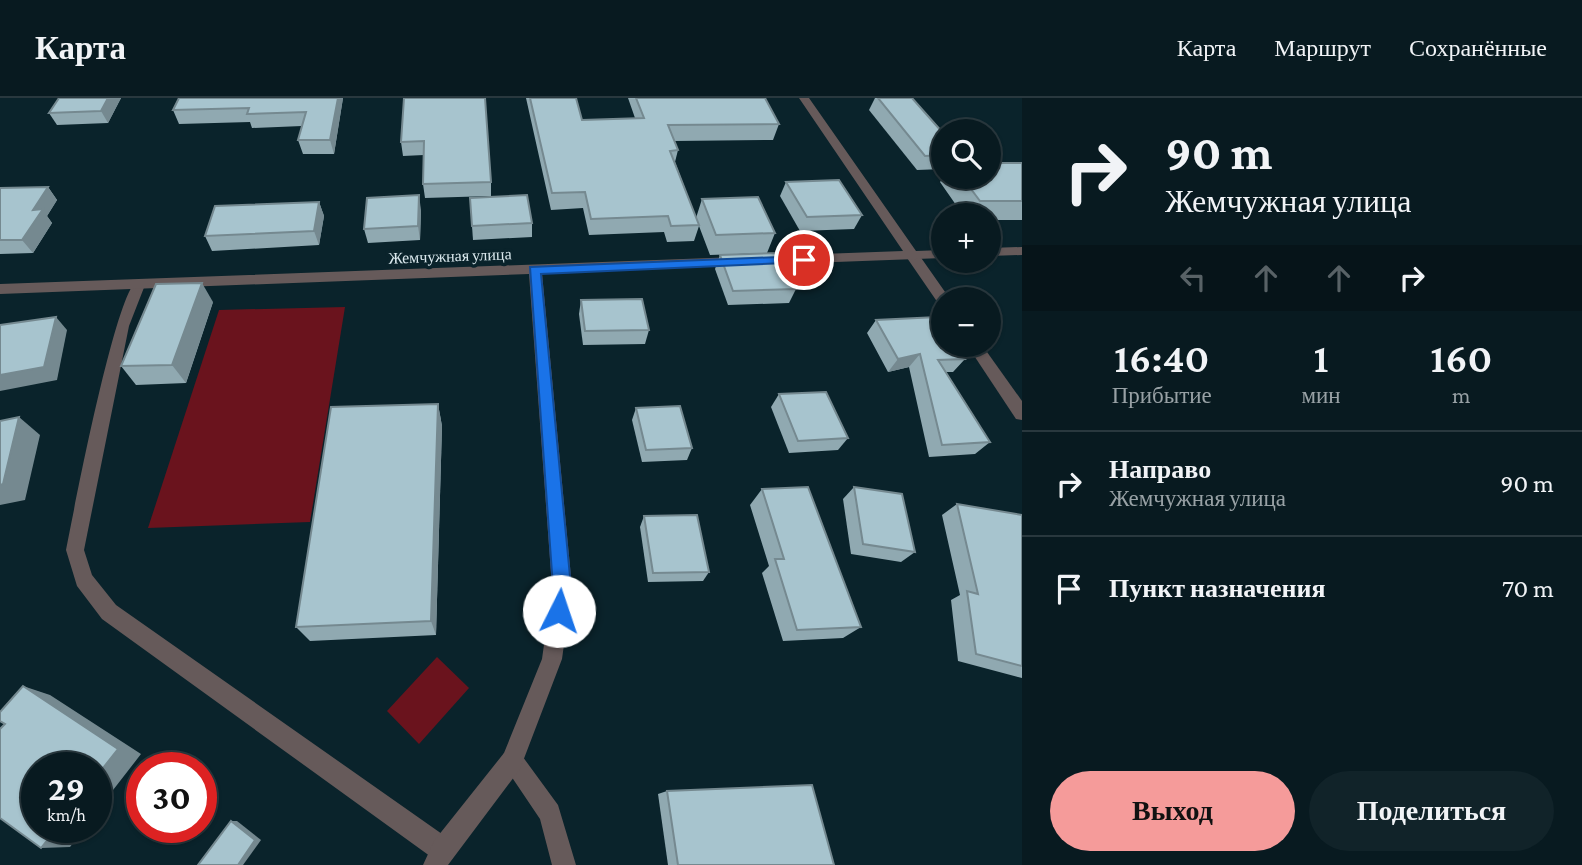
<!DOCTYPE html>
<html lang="ru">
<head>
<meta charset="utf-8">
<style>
  :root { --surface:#081a20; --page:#112329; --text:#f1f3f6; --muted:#98a1a5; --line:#29383e; --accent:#f59b9a }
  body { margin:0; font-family:"Crimson Pro",serif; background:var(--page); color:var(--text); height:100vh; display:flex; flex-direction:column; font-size:26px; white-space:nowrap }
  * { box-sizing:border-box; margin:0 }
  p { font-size:23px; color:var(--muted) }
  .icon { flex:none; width:38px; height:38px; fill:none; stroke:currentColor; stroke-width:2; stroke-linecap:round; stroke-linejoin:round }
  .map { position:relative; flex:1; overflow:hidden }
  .drawer { display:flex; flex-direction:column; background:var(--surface); width:560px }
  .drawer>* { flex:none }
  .top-card { background:#081a20; color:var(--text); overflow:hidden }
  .buttons { position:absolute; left:931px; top:21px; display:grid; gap:14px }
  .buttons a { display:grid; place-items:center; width:70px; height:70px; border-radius:50%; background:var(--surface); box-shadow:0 2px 5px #0004,0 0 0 2px var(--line); font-size:35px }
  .speed { position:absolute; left:21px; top:654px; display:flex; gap:14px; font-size:35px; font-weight:700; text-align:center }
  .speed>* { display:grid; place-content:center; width:91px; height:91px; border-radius:50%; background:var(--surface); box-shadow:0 2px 5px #0004,0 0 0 2px var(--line); line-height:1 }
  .speed small { font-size:18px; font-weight:400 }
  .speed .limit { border:10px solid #d22; background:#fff; color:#111 }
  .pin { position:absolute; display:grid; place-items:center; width:60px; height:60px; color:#fff; margin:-30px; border:4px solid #fff; border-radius:50%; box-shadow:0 2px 7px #0007 }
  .me { position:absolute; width:77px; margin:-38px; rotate:4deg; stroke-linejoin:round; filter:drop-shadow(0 0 5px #0008) }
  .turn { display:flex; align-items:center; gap:24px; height:147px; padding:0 28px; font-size:32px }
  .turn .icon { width:91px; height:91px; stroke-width:2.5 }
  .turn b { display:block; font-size:49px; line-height:60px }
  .lanes { display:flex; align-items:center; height:66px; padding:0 28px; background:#0003; justify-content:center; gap:35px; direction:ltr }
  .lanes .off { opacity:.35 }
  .eta { display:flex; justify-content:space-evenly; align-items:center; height:119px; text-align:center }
  .eta b { font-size:42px; font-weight:600; line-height:49px }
  .button { display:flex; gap:14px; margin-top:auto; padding:14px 28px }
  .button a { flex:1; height:80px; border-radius:42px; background:var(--accent); color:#111; font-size:28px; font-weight:600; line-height:80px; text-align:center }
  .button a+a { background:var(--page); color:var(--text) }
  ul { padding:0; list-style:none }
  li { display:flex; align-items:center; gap:21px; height:105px; padding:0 28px; border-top:2px solid var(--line) }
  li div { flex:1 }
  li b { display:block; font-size:26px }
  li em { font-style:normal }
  header { display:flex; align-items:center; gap:42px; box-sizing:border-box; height:98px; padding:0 35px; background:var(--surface); border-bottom:2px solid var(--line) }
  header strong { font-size:33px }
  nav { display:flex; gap:38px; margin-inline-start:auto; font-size:24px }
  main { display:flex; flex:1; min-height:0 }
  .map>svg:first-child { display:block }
  .green { fill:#6a131d }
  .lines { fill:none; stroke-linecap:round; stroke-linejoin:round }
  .service { fill:#665a5a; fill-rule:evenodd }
  .minor { fill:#665a5a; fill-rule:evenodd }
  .wall { fill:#90a9b1 }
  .shaded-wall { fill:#758990 }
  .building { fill:#a7c4ce; stroke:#758990; stroke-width:2 }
  .route { fill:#1a73e8; stroke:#114b97; stroke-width:2 }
  .labels { text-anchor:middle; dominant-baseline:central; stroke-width:7; stroke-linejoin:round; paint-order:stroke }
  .far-street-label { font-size:16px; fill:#dae8ed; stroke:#0a232b }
</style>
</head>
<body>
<header>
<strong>Карта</strong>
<nav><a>Карта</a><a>Маршрут</a><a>Сохранённые</a></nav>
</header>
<main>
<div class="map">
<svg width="1022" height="767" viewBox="0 0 1022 767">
  <rect width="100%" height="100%" fill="#0a232b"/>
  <!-- green -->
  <g class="green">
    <path d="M345,209L310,424L148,430L219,212Z"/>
    <path d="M437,559L469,590L419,646L387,613Z"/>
  </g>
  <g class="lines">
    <!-- service -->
    <g class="service">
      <path d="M912,153L917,154L950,201H943V207L938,205L905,157Z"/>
      <path d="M138,182L145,187L129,228L84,452L92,477L116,507L452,743L455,752L452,761L443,764L434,761L102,521L77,488L66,452C73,417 116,190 138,182Z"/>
      <path d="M967,247H982L1022,303V322L1016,321Z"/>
      <path d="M512,652L520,655L558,707L576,767H552L540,721L501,663L504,655Z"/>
    </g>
    <!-- minor -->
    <g class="minor">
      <path d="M799,0H809L916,153L943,152V160L542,175L572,489L562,561L520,671L448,767H423L434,743L504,655L542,561L552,489L529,176L0,196V186L903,153Z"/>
      <path d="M1022,149V157L989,158V150Z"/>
    </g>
  </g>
  <!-- wall -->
  <g class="wall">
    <path d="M59,0H121L108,25L57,27L49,15Z"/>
    <path d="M343,0L334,56H303L298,42L302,28L252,30L250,24L179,26L173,12Z"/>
    <path d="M404,0L491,84V98L425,100L423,86L424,57L403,58L401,44Z"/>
    <path d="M526,0H576L582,22L635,20L628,0H765L779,26L773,42L674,43L678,52L675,64L696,120L702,101L775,135L767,155L710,157L699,128L694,143L667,144L664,134L589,137L583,110L551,112Z"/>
    <path d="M875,0H912L943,35V71L917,72L869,12Z"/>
    <path d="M1022,65V122H989V117H963L940,84L944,79H989Z"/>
    <path d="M786,84L862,117L854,131L800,133L780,98Z"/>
    <path d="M48,89L57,102L47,118L52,125L33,155L0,156V90Z"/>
    <path d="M470,100L532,125V139L473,142Z"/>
    <path d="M319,104L324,118L319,147L212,153L205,138Z"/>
    <path d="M421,112L420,142L368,145L364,131Z"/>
    <path d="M720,157L796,191L789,205L728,207L715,171Z"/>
    <path d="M581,202L649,232L645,246L583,247L579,216Z"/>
    <path d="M213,204L186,285L136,287L121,268Z"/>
    <path d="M876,222L965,261L953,274H946L990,344L975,356L929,359L909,269L888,274L867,235Z"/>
    <path d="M779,296L848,340L838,352L789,355L771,309Z"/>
    <path d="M438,306L442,328L436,537L310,543L296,529Z"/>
    <path d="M636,310L692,350L687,362L642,364L632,322Z"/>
    <path d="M854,389L915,454L901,464L851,456L843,401Z"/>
    <path d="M762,391L861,529L843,540L783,543L762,475L769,468L750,407Z"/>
    <path d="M957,406L1022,417V580L958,563L951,502L960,497L942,417Z"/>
    <path d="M644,418L709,474L703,483L648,484L640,429Z"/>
    <path d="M667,693L834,767H668L658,696Z"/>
  </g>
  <!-- shaded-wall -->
  <g class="shaded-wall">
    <path d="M108,0H121L108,25L101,13Z"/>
    <path d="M338,0H343L334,56L330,42Z"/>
    <path d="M48,89L57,102L47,118L52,125L33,155L22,142L33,112Z"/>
    <path d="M419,97L421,112L420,142L418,128Z"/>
    <path d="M319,104L324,118L319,147L314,133Z"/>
    <path d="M202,185L213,204L186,285L172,267Z"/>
    <path d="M56,219L67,232L57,282L0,293V277Z"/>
    <path d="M920,256L909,269L888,274L898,261Z"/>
    <path d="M438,306L442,328L436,537L431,523Z"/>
    <path d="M19,319L40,337L25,402L0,407V387Z"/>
    <path d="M23,588L50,597L141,656L96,714V679Z"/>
    <path d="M231,723H237L261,742L243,767H238Z"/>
    <path d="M57,730H85L70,749L41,750Z"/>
  </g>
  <!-- building -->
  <g class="building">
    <path d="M59,0H108L101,13L49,15Z"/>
    <path d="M179,0H338L330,42H298L306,14L247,16L249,10L173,12Z"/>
    <path d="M404,0H485L491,84L423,86L424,43L401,44Z"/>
    <path d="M530,0H576L582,22L644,20L636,0H765L779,26L668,27L678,52L670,53L699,127L671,128L668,118L591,121L585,94L552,95Z"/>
    <path d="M878,0H912L943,35V57L925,58Z"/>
    <path d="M989,65H1022V103H980L962,79H989Z"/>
    <path d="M839,82L862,117L807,119L786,84Z"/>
    <path d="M48,89L33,112L43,111L22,142H0V90Z"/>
    <path d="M419,97L418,128L364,131L367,100Z"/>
    <path d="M527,97L532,125L472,128L470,100Z"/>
    <path d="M758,99L775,135L716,137L702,101Z"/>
    <path d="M319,104L314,133L205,138L215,108Z"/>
    <path d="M779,155L796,191L733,193L720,157Z"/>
    <path d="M202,185L172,267L121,268L156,186Z"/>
    <path d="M642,201L649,232L585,233L581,202Z"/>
    <path d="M56,219L44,269L0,277V227Z"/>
    <path d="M938,219L943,227V247H956L965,261L938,262L990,344L942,347L920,256L898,261L876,222Z"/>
    <path d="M826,294L848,340L798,343L779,296Z"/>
    <path d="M438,306L431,523L296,529L331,309Z"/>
    <path d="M680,308L692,350L646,352L636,310Z"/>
    <path d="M19,319L3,386L0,387V323Z"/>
    <path d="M808,389L861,529L797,532L775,461H784L762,391Z"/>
    <path d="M854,389L902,396L915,454L863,446Z"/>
    <path d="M957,406L1022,417V568L976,556L967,493L978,496Z"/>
    <path d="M697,417L709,474L653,475L644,418Z"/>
    <path d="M23,588L118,651L96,679V670H37V730H57L41,750L0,720V631L5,626L0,623V614Z"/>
    <path d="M812,687L834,767H678L667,693Z"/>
    <path d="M231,723L255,742L238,767H198Z"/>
  </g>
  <!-- route -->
  <path class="route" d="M804,158L810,162L809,164L541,176L571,489L565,519L559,522L552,519L550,513L553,489L530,169Z"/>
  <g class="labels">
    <!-- far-street labels -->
    <g class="far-street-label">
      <text transform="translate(450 158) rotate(-2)">Жемчужная улица</text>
    </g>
  </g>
</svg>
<div class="buttons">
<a><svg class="icon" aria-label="search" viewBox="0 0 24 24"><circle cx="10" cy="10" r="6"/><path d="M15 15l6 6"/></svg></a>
<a>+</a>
<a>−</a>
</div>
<div class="speed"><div>29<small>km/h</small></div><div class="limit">30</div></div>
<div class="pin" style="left:804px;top:162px;background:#d93025"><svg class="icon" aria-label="arrive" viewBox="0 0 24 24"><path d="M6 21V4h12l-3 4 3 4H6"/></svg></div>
<svg class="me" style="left:559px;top:513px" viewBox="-20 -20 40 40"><circle r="19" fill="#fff"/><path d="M0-13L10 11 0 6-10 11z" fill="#1a73e8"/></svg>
</div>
<section class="drawer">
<div class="top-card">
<div class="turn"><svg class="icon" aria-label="right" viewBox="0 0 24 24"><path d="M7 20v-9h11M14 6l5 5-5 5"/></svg><div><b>90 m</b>Жемчужная улица</div></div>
<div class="lanes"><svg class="icon off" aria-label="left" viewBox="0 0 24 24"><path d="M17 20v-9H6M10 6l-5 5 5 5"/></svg><svg class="icon off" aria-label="ahead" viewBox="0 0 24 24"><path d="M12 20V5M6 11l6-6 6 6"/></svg><svg class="icon off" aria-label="ahead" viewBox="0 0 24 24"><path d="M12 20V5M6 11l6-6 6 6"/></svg><svg class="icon" aria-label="right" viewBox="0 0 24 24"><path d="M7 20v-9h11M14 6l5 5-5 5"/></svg></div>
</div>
<div class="eta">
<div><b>16:40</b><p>Прибытие</p></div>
<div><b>1</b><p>мин</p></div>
<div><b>160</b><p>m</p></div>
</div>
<ul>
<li><svg class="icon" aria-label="right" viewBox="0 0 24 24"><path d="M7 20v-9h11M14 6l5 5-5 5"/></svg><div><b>Направо</b><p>Жемчужная улица</p></div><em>90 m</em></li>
<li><svg class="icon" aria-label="arrive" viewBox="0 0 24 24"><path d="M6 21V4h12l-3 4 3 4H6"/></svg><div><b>Пункт назначения</b></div><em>70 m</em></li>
</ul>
<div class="button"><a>Выход</a><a>Поделиться</a></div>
</section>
</main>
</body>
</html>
